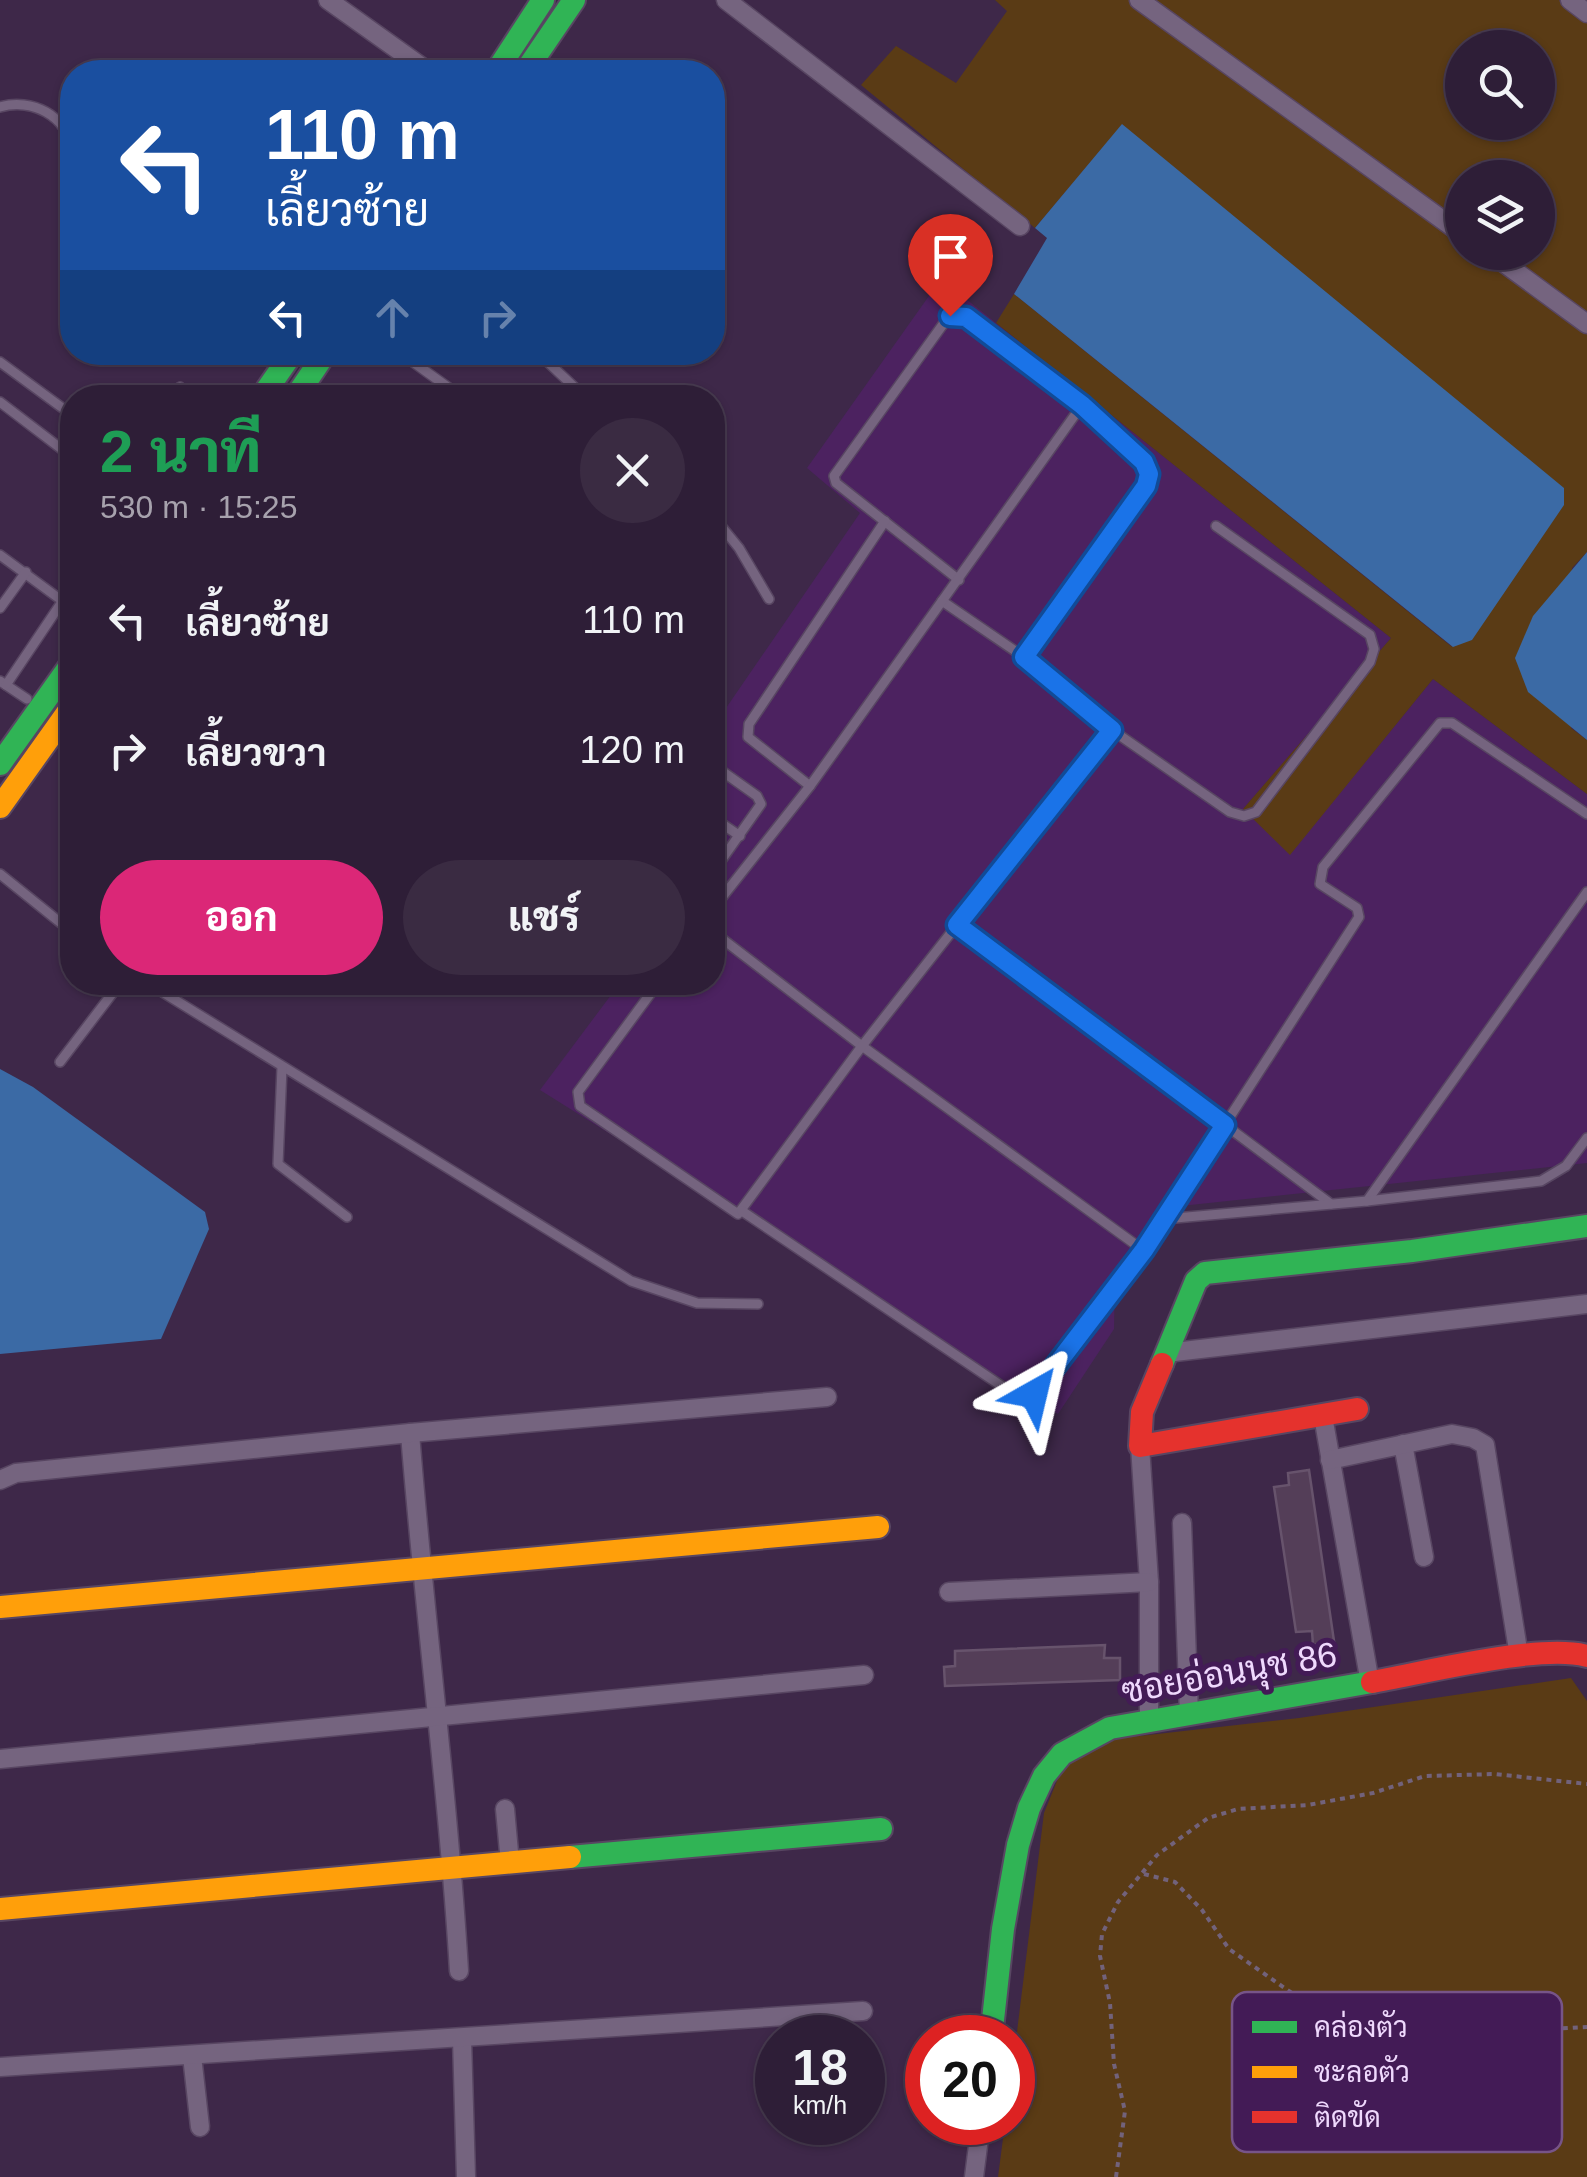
<!DOCTYPE html>
<html lang="th">
<head>
<meta charset="utf-8">
<style>
  :root { --surface:#2e1e37; --page:#3a2b42; --text:#f1f3f6; --muted:#a7a2ad; --line:#493c52; --accent:#db2777 }
  body { margin:0; font-family:Helvetica,Sarabun,sans-serif; background:var(--page); color:var(--text); height:100vh; display:flex; flex-direction:column; font-size:38px; white-space:nowrap }
  * { box-sizing:border-box; margin:0 }
  p { font-size:32px; color:var(--muted) }
  .icon { flex:none; width:55px; height:55px; fill:none; stroke:currentColor; stroke-width:2; stroke-linecap:round; stroke-linejoin:round }
  .map { position:relative; flex:1; overflow:hidden }
  .details { position:absolute; left:60px; top:385px; width:665px; height:610px; display:flex; flex-direction:column; background:var(--surface); border-radius:40px; box-shadow:0 2px 8px #0004,0 0 0 2px var(--line) }
  .details>* { flex:none }
  .guide { position:absolute; left:60px; top:60px; width:665px; height:305px; border-radius:40px; box-shadow:0 2px 8px #0004,0 0 0 2px var(--line); background:#1a4fa0; color:#fff; overflow:hidden }
  .buttons { position:absolute; left:1445px; top:30px; display:grid; gap:20px }
  .buttons a { display:grid; place-items:center; width:110px; height:110px; border-radius:50%; background:var(--surface); box-shadow:0 2px 8px #0004,0 0 0 2px var(--line); font-size:50px }
  .speed { position:absolute; left:755px; top:2015px; display:flex; gap:20px; font-size:50px; font-weight:700; text-align:center }
  .speed>* { display:grid; place-content:center; width:130px; height:130px; border-radius:50%; background:var(--surface); box-shadow:0 2px 8px #0004,0 0 0 2px var(--line); line-height:1 }
  .speed small { font-size:25px; font-weight:400 }
  .speed .limit { border:15px solid #d22; background:#fff; color:#111 }
  .pin { position:absolute; display:grid; place-items:center; width:85px; height:85px; color:#fff; margin:-102px -42px; border-radius:50% 50% 50% 0; rotate:-45deg; box-shadow:0 0 10px #0007 }
  .pin .icon { rotate:45deg }
  .me { position:absolute; width:110px; margin:-55px; rotate:37deg; stroke-linejoin:round; filter:drop-shadow(0 0 8px #0008) }
  .turn { display:flex; align-items:center; gap:35px; height:210px; padding:0 40px; font-size:45px }
  .turn .icon { width:130px; height:130px; stroke-width:2.5 }
  .turn b { display:block; font-size:70px; line-height:85px }
  .lanes { display:flex; align-items:center; height:95px; padding:0 40px; background:#0003; justify-content:center; gap:50px; direction:ltr }
  .lanes .off { opacity:.35 }
  .round { display:grid; place-items:center; flex:none; width:105px; height:105px; border-radius:52px; background:var(--page) }
  .headline { display:flex; align-items:center; justify-content:space-between; height:170px; padding:0 40px }
  h1 { font-size:60px; font-weight:800; line-height:75px; color:#1e9e55 }
  .action { display:flex; gap:20px; margin-top:auto; padding:20px 40px }
  .action a { flex:1; height:115px; border-radius:60px; background:var(--accent); color:#fff; font-size:40px; font-weight:800; line-height:115px; text-align:center }
  .action a+a { background:var(--page); color:var(--text) }
  ul { padding:0; list-style:none }
  li { display:flex; align-items:center; gap:30px; height:130px; padding:0 40px }
  li div { flex:1 }
  li b { display:block; font-size:38px }
  li em { font-style:normal }
  .map>svg:first-child { display:block }
  .built { fill:#4c2260 }
  .green { fill:#5a3b15; fill-rule:evenodd }
  .water { fill:#3b6aa5 }
  .building { fill:#543e58; stroke:#67536c; stroke-width:2.5 }
  .lines { fill:none; stroke-linecap:round; stroke-linejoin:round }
  .lane-casing { stroke:#584662; stroke-width:12 }
  .street-casing { stroke:#584662; stroke-width:21 }
  .fast-casing { stroke:#584662; stroke-width:26 }
  .slow-casing { stroke:#584662; stroke-width:26 }
  .jam-casing { stroke:#584662; stroke-width:26 }
  .path { stroke:#72627b; stroke-width:4; stroke-dasharray:5 5; stroke-linecap:butt }
  .lane { stroke:#75647f; stroke-width:9 }
  .street { stroke:#75647f; stroke-width:18 }
  .fast { stroke:#30b455; stroke-width:22 }
  .slow { stroke:#ff9f0a; stroke-width:22 }
  .jam { stroke:#e5322d; stroke-width:22 }
  .route-casing { stroke:#114b97; stroke-width:25 }
  .route { stroke:#1a73e8; stroke-width:18 }
  .labels { text-anchor:middle; dominant-baseline:central; stroke-width:10; stroke-linejoin:round; paint-order:stroke }
  .street-label { font-size:35px; fill:#efd9fd; stroke:#431b56 }
  .key { fill:#431b56; stroke:#775488; stroke-width:2.5 }
  .key-label { font-size:28px; fill:#efd9fd }
</style>
</head>
<body>
<div class="map">
<svg width="1587" height="2177" viewBox="0 0 1587 2177">
  <rect width="100%" height="100%" fill="#3e2849"/>
  <!-- built -->
  <path class="built" d="M941,279L1391,638L1244,808L1290,854L1433,679L1587,794V1163L1162,1208L1115,1275L1114,1329L1058,1414L540,1090L620,983L712,982L713,727L860,513L807,468Z"/>
  <!-- green -->
  <g class="green">
    <path d="M995,0H1559L1587,22V552L1572,568L1571,728L1587,740V794L1433,679L1290,855L1243,809L1391,638L996,323L1014,294L1452,647L1122,125L1035,228L861,85L896,46L956,83L1007,11ZM1462,48H1538V122H1462ZM1462,178H1538V252H1462Z"/>
    <path d="M1571,1678L1587,1701V2177H998L1005,2123L1012,2122L1013,2064L1044,1813L1065,1761L1113,1739L1299,1718Z"/>
  </g>
  <!-- water -->
  <g class="water">
    <path d="M1122,124L1564,488V505L1472,640L1453,647L1014,294L1047,238L1035,228Z"/>
    <path d="M1587,552V740L1528,692L1515,658L1533,616Z"/>
    <path d="M0,1069L33,1087L205,1212L209,1229L161,1339L0,1354Z"/>
  </g>
  <!-- building -->
  <g class="building">
    <path d="M1309,1470L1334,1641L1313,1645L1312,1631L1296,1632L1274,1487L1289,1485L1288,1473Z"/>
    <path d="M1105,1645L1104,1658H1120V1680L945,1686L944,1667L955,1666V1651Z"/>
  </g>
  <g class="lines">
    <defs>
      <g id="lane">
        <path d="M0,107C31,98 68,115 71,150C73,163 69,177 68,190L72,196"/>
        <path d="M399,352L463,398"/>
        <path d="M537,352L586,398"/>
        <path d="M0,362L72,415"/>
        <path d="M173,398L180,387"/>
        <path d="M0,402L72,457"/>
        <path d="M712,515L739,548L769,599"/>
        <path d="M0,555L72,608"/>
        <path d="M959,580L836,483L834,476L949,316L966,317L1082,405L1144,462L1149,473L1146,486L1024,657"/>
        <path d="M942,601L1024,657L1112,730L957,925L1331,1204"/>
        <path d="M0,608L26,572"/>
        <path d="M0,681L27,699"/>
        <path d="M6,685L72,587"/>
        <path d="M1112,730L1230,812L1244,816L1256,812L1370,662L1374,649L1370,635L1216,526"/>
        <path d="M712,764L757,796L761,804L718,865L712,866"/>
        <path d="M810,786L748,737L749,724L885,521"/>
        <path d="M712,817L740,836"/>
        <path d="M0,874L72,932"/>
        <path d="M712,910L810,786L1082,405"/>
        <path d="M712,931L862,1046L1143,1250"/>
        <path d="M146,982L631,1281L697,1303L758,1304"/>
        <path d="M659,982L578,1092L580,1106L738,1214L862,1046L957,925"/>
        <path d="M60,1062L121,982"/>
        <path d="M282,1067L278,1164L347,1217"/>
        <path d="M1367,1201L1587,892"/>
        <path d="M742,1211L1012,1393L1023,1396L1034,1394L1164,1219L1367,1201L1541,1181L1566,1166L1587,1138"/>
        <path d="M1164,1219L1359,917L1357,908L1320,884L1323,867L1440,723H1452L1587,814"/>
      </g>
      <g id="street">
        <path d="M328,0L429,72"/>
        <path d="M726,0L1020,226"/>
        <path d="M1139,0L1462,234"/>
        <path d="M1570,0L1587,13"/>
        <path d="M1489,252L1587,324"/>
        <path d="M1166,1353L1587,1304"/>
        <path d="M1323,1416L1370,1683"/>
        <path d="M410,1433C424,1613 448,1791 459,1971"/>
        <path d="M1403,1444L1424,1557"/>
        <path d="M1140,1446L1149,1582V1721"/>
        <path d="M1330,1460L1452,1434L1473,1438L1485,1445L1519,1656"/>
        <path d="M0,1480L16,1473L410,1433L827,1397"/>
        <path d="M1182,1523L1189,1714"/>
        <path d="M949,1592L1149,1582"/>
        <path d="M0,1759L864,1675"/>
        <path d="M505,1809L510,1863"/>
        <path d="M462,2039L466,2177"/>
        <path d="M192,2056L200,2127"/>
        <path d="M0,2067L863,2011"/>
        <path d="M974,2177L981,2122"/>
      </g>
      <g id="fast">
        <path d="M496,72L543,0"/>
        <path d="M525,72L574,0"/>
        <path d="M261,398L293,352"/>
        <path d="M295,398L326,352"/>
        <path d="M0,764L72,663"/>
        <path d="M1162,1364L1196,1281L1205,1273L1412,1251L1587,1226"/>
        <path d="M570,1857L881,1829"/>
        <path d="M991,2038L1003,1929L1018,1845L1029,1808L1044,1776L1062,1754L1110,1728L1372,1682"/>
      </g>
      <g id="slow">
        <path d="M0,807L72,706"/>
        <path d="M0,1607L878,1527"/>
        <path d="M0,1909L570,1857"/>
      </g>
      <g id="jam">
        <path d="M1162,1364L1142,1412L1140,1446L1357,1409"/>
        <path d="M1372,1682C1424,1673 1541,1643 1587,1656"/>
      </g>
    </defs>
    <!-- lane casing -->
    <use href="#lane" class="lane-casing"/>
    <!-- street casing -->
    <use href="#street" class="street-casing"/>
    <!-- fast casing -->
    <use href="#fast" class="fast-casing"/>
    <!-- slow casing -->
    <use href="#slow" class="slow-casing"/>
    <!-- jam casing -->
    <use href="#jam" class="jam-casing"/>
    <!-- path -->
    <g class="path">
      <path d="M1144,1874L1175,1882L1202,1910L1229,1949L1316,2010L1405,2062L1438,2072L1491,2067L1522,2056L1550,2029L1587,2027"/>
      <path d="M1116,2177L1125,2111L1114,2064L1110,2003L1100,1956L1102,1934L1118,1902L1157,1855L1208,1818L1238,1809L1308,1805L1373,1793L1425,1776L1495,1774L1587,1784"/>
    </g>
    <!-- lane -->
    <use href="#lane" class="lane"/>
    <!-- street -->
    <use href="#street" class="street"/>
    <!-- fast -->
    <use href="#fast" class="fast"/>
    <!-- slow -->
    <use href="#slow" class="slow"/>
    <!-- jam -->
    <use href="#jam" class="jam"/>
  </g>
  <g class="lines">
    <defs>
      <path id="route" d="M950,316L966,317L1082,405L1144,462L1149,474L1146,486L1024,657L1112,730L957,925L1225,1125L1144,1250L1034,1394"/>
    </defs>
    <!-- route casing -->
    <use href="#route" class="route-casing"/>
    <!-- route -->
    <use href="#route" class="route"/>
  </g>
  <g class="labels">
    <!-- street labels -->
    <g class="street-label">
      <text transform="translate(1229 1672) rotate(-10)">ซอยอ่อนนุช 86</text>
    </g>
  </g>
  <!-- legend -->
  <rect x="1232" y="1992" width="330" height="160" rx="15" class="key"/>
  <rect x="1252" y="2021" width="45" height="12" fill="#30b455"/>
  <rect x="1252" y="2066" width="45" height="12" fill="#ff9f0a"/>
  <rect x="1252" y="2111" width="45" height="12" fill="#e5322d"/>
  <g class="key-label">
    <text x="1314" y="2037">คล่องตัว</text>
    <text x="1314" y="2082">ชะลอตัว</text>
    <text x="1314" y="2127">ติดขัด</text>
  </g>
</svg>
<div class="buttons">
<a><svg class="icon" aria-label="search" viewBox="0 0 24 24"><circle cx="10" cy="10" r="6"/><path d="M15 15l6 6"/></svg></a>
<a><svg class="icon" aria-label="layers" viewBox="0 0 24 24"><path d="M12 4l9 5-9 5-9-5zM3 14l9 5 9-5"/></svg></a>
</div>
<div class="speed"><div>18<small>km/h</small></div><div class="limit">20</div></div>
<div class="pin" style="left:950px;top:316px;background:#d93025"><svg class="icon" aria-label="arrive" viewBox="0 0 24 24"><path d="M6 21V4h12l-3 4 3 4H6"/></svg></div>
<svg class="me" style="left:1034px;top:1394px" viewBox="-20 -20 40 40"><path d="M0-17L14 15 0 8-14 15z" fill="#1a73e8" stroke="#fff" stroke-width="4"/></svg>
<div class="guide">
<div class="turn"><svg class="icon" aria-label="left" viewBox="0 0 24 24"><path d="M17 20v-9H6M10 6l-5 5 5 5"/></svg><div><b>110 m</b>เลี้ยวซ้าย</div></div>
<div class="lanes"><svg class="icon" aria-label="left" viewBox="0 0 24 24"><path d="M17 20v-9H6M10 6l-5 5 5 5"/></svg><svg class="icon off" aria-label="ahead" viewBox="0 0 24 24"><path d="M12 20V5M6 11l6-6 6 6"/></svg><svg class="icon off" aria-label="right" viewBox="0 0 24 24"><path d="M7 20v-9h11M14 6l5 5-5 5"/></svg></div>
</div>
<section class="details">
<div class="headline"><div><h1>2 นาที</h1><p>530 m · 15:25</p></div><a class="round"><svg class="icon" aria-label="close" viewBox="0 0 24 24"><path d="M6 6l12 12M18 6L6 18"/></svg></a></div>
<ul>
<li><svg class="icon" aria-label="left" viewBox="0 0 24 24"><path d="M17 20v-9H6M10 6l-5 5 5 5"/></svg><div><b>เลี้ยวซ้าย</b></div><em>110 m</em></li>
<li><svg class="icon" aria-label="right" viewBox="0 0 24 24"><path d="M7 20v-9h11M14 6l5 5-5 5"/></svg><div><b>เลี้ยวขวา</b></div><em>120 m</em></li>
</ul>
<div class="action"><a>ออก</a><a>แชร์</a></div>
</section>
</div>
</body>
</html>
